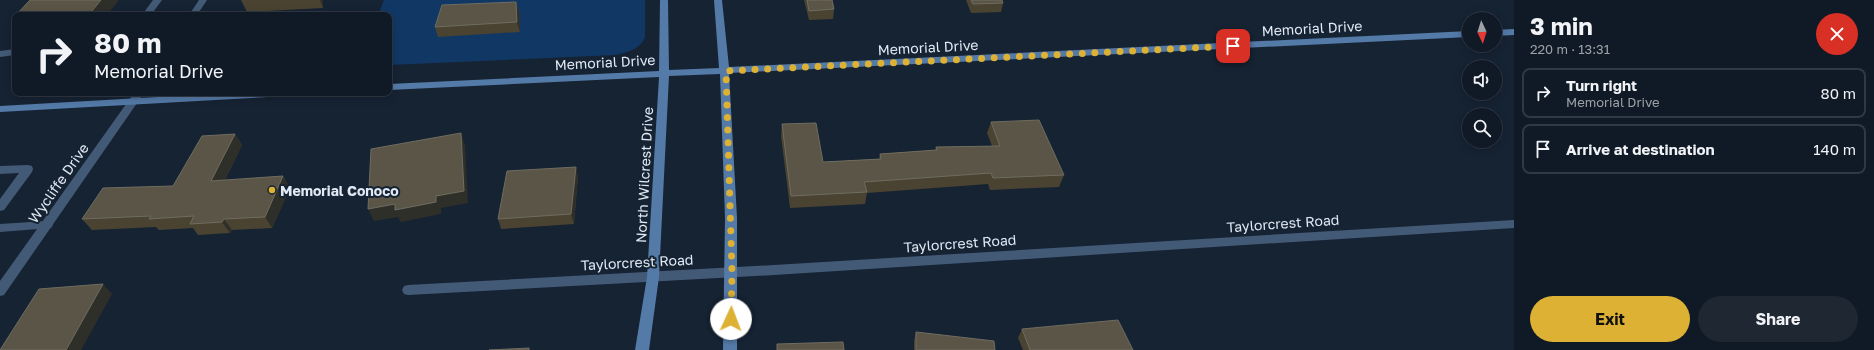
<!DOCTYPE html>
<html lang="en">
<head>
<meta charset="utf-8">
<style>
  :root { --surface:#101a26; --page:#1e2732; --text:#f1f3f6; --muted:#9ca1a7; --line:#303843; --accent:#ddb133 }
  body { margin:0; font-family:"Golos Text",sans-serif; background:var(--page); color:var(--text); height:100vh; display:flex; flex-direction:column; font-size:15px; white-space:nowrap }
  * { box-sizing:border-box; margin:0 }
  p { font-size:13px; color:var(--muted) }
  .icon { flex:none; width:22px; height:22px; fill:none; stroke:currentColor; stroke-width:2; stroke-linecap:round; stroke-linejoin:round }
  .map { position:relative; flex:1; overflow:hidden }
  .details { display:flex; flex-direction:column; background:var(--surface); width:360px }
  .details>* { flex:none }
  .top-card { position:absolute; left:12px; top:12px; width:380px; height:84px; border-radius:8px; box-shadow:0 2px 10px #0003,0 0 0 1px var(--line); background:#101a26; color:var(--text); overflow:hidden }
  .needle { width:26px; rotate:176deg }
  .controls { position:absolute; left:1462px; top:12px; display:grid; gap:8px }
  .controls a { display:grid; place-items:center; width:40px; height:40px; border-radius:50%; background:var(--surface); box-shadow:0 2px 10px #0003,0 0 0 1px var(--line); font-size:20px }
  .pin { position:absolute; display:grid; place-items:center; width:34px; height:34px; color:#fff; margin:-17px; border-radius:8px; box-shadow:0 2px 6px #0006 }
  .me { position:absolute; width:44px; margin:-22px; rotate:2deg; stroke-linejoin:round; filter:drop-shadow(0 0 3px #0008) }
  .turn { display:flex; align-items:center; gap:14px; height:84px; padding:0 16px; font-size:18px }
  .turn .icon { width:52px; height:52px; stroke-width:2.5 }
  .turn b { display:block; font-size:28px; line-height:34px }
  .round { display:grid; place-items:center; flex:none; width:42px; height:42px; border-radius:21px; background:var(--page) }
  .head { display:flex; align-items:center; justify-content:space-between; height:68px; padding:0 16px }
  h1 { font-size:24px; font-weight:700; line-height:30px }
  .button { display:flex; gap:8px; margin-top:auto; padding:8px 16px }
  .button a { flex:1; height:46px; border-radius:24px; background:var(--accent); color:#111; font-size:16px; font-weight:700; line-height:46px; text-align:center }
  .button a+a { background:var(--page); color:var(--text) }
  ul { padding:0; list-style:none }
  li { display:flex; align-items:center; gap:12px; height:50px; margin:0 8px 6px; padding:0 8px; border:2px solid var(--line); border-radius:8px }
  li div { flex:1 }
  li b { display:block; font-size:15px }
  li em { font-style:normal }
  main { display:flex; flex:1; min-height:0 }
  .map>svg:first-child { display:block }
  .green { fill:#113865 }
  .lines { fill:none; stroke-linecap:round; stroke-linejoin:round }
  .service { fill:#435a77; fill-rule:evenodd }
  .minor { fill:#435a77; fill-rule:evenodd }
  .secondary { fill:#547aa8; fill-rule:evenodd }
  .wall { fill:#4a4331 }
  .shaded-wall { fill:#2f2f29 }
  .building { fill:#5a5546; stroke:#6f6c61 }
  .route { stroke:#ddb133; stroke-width:7; stroke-dasharray:0 12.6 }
  .poi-dot { fill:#ddb133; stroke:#162333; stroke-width:1.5 }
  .labels { text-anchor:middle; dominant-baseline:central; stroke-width:4; stroke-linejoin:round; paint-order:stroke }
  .street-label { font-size:14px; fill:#e0e9f4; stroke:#162333 }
  .poi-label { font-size:14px; font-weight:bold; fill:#e0e9f4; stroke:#162333; text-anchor:start }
</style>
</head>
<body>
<main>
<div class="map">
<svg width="1514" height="350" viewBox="0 0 1514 350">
  <rect width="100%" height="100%" fill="#162333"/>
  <!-- green -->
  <path class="green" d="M384,0H645V37C641,49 626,53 615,55L389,65V15H378Z"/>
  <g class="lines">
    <!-- service -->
    <g class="service">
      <path d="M153,0H162L151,15H142Z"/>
      <path d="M15,49V55L0,57V51Z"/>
      <path d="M28,165L32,166L33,169L32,172L4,210L0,211V199L19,173L0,174V166Z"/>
      <path d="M47,221L51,222L53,225L51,228L0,232V224Z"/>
    </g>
    <!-- minor -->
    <g class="minor">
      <path d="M199,0H207L197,15H189Z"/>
      <path d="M134,93H144L4,295L0,296V281Z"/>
      <path d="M1514,220V228L774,275L408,295L404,294L402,290L404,286L408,285L774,265Z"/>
    </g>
    <!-- secondary -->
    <g class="secondary">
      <path d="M660,0H668L669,70L719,68L714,0H722L729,67L1469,31V37L729,73L737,218V350H723L725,218L720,74L669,76L659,277L649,350H635L647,277L659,77L389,90V84L659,71Z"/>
      <path d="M1514,29V35L1495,36V30Z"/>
      <path d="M228,93H291L286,96L0,112V106Z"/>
    </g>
  </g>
  <!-- wall -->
  <g class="wall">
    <path d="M30,0L107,15H16Z"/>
    <path d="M241,0H323V8L247,12Z"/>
    <path d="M804,0H832L834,9L833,19L809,20Z"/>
    <path d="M966,0H1002L1003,3L1001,12L971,13Z"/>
    <path d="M516,2L519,11L520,32L438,37L435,27Z"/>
    <path d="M991,122L1064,175L1059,187L990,190L988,184L867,193L865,204L790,208L781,136L782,124L823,162L879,159L880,154L935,150L936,147L992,146L987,133Z"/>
    <path d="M235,134L242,145L225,180L283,176L290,188L272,228L232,230L230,233L198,235L193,228L159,230L156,227L92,230L82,219L173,186Z"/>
    <path d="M578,176L574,224L501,229L498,219Z"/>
    <path d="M1022,329L1133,350H1023L1018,338Z"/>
    <path d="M916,332L995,350H914V341Z"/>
  </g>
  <!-- shaded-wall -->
  <g class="shaded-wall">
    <path d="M101,0H119L107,15H93L91,12Z"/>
    <path d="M320,0H323V8Z"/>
    <path d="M516,2L519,11L520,32L517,22Z"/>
    <path d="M461,133L465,145L468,203L441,208V214L401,222L398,217L374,221L368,209L436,196Z"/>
    <path d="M235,134L242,145L219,192L211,181Z"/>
    <path d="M576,167L578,176L574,224L571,214Z"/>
    <path d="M283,176L290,188L272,228L265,217Z"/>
    <path d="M224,219L232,230L230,233L222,222Z"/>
    <path d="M103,284L112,294L81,350H66Z"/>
  </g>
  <!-- building -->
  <g class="building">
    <path d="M30,0H101L91,12L16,15Z"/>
    <path d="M807,0H832L834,9L809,11Z"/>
    <path d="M971,0H1002L1003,3L973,4Z"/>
    <path d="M516,2L517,22L435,27L442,5Z"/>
    <path d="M1039,120L1064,175L993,178L991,173L864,182L867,192L791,196L782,124L816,123L823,162L881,159L880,154L937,150L936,147L1000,146L991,122Z"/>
    <path d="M461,133L464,191L436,196V202L395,210V204L368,209L371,149Z"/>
    <path d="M235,134L211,181L283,176L265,217L224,219L222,222L190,224L194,216L149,219L151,216L82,219L103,188L173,186L202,136Z"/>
    <path d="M576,167L571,214L498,219L507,171Z"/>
    <path d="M103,284L66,350H0L39,289Z"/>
    <path d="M1118,320L1133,350H1030L1022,329Z"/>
    <path d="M916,332L994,341L995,350H916Z"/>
    <path d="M843,342L844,350H777V344Z"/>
    <path d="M529,348V350H489Z"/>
  </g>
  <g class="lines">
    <!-- route -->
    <path class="route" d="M731,319L732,272L726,71L1233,46"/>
  </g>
  <!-- markers -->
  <circle class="poi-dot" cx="272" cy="190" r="4"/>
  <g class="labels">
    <!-- street labels -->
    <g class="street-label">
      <text transform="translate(1312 28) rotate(-3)">Memorial Drive</text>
      <text transform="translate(928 47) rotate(-3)">Memorial Drive</text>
      <text transform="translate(605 62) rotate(-3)">Memorial Drive</text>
      <text transform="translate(644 175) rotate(-87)">North Wilcrest Drive</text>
      <text transform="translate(58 183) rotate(-55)">Wycliffe Drive</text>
      <text transform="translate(1283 223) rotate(-4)">Taylorcrest Road</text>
      <text transform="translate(960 243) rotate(-4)">Taylorcrest Road</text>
      <text transform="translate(637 262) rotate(-3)">Taylorcrest Road</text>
    </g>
    <!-- poi labels -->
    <g class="poi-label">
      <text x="280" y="190">Memorial Conoco</text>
    </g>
  </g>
</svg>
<div class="controls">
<a><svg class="needle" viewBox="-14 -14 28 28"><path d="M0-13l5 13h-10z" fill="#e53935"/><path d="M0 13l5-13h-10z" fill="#9ca1a7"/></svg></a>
<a><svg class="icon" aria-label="sound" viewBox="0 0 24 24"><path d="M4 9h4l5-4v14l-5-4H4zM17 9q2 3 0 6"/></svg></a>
<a><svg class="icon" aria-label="search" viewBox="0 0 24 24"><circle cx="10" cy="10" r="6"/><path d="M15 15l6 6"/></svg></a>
</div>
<div class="pin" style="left:1233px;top:46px;background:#d93025"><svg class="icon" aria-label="arrive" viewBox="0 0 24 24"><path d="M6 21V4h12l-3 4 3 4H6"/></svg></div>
<svg class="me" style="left:731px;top:319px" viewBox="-20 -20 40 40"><circle r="19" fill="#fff"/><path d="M0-13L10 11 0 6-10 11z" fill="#ddb133"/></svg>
<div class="top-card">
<div class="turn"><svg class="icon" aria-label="right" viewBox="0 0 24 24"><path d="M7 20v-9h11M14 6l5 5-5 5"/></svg><div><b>80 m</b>Memorial Drive</div></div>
</div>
</div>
<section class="details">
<div class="head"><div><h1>3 min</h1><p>220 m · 13:31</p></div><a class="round" style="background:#d93025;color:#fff"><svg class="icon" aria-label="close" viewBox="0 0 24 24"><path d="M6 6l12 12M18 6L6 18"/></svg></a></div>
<ul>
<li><svg class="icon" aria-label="right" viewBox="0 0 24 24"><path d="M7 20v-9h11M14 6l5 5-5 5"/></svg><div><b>Turn right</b><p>Memorial Drive</p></div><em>80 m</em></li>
<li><svg class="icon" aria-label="arrive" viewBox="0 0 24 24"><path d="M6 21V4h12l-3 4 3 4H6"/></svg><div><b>Arrive at destination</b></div><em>140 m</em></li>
</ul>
<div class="button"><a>Exit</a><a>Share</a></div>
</section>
</main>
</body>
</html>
